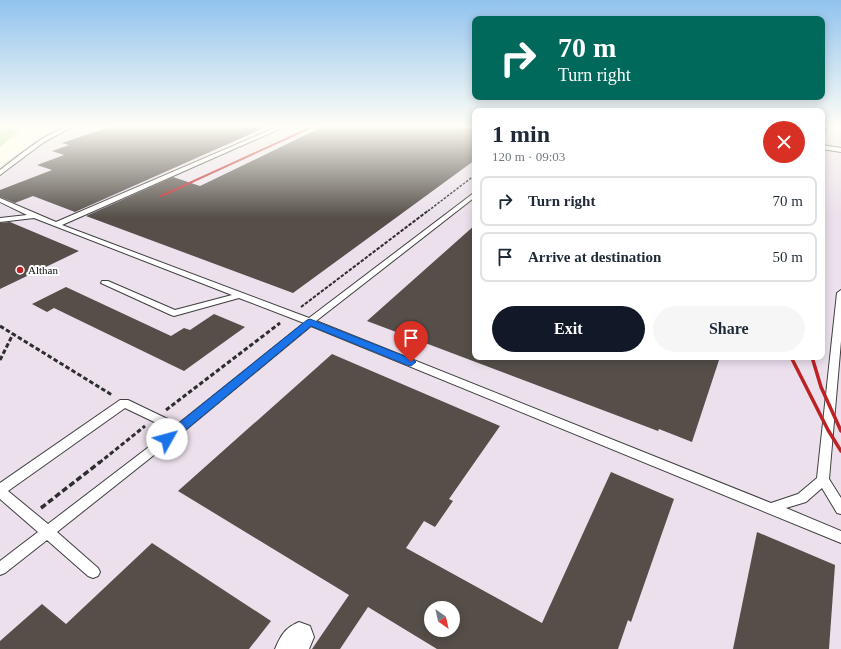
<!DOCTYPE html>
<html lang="en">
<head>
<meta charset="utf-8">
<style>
  :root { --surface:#fff; --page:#f6f6f7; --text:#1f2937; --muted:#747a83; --line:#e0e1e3; --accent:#111827 }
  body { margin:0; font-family:"Times New Roman",serif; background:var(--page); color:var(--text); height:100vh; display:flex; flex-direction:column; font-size:15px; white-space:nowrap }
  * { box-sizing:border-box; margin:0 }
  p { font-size:13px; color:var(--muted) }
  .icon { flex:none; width:22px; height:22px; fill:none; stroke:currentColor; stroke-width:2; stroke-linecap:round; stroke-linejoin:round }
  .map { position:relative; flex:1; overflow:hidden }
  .sheet { position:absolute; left:472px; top:108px; width:353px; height:252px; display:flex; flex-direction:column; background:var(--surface); border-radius:8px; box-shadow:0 2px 10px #0003 }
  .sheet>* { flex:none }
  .top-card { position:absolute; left:472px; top:16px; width:353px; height:84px; border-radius:8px; box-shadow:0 2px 10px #0003; background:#00695c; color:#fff; overflow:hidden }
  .needle { width:26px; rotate:146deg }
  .buttons { position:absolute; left:424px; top:601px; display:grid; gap:8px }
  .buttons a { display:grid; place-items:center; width:36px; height:36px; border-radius:50%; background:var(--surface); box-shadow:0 2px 10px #0003; font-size:20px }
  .pin { position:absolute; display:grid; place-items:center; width:34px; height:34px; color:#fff; margin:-41px -17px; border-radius:50% 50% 50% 0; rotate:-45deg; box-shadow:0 0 4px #0007 }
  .pin .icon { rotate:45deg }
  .me { position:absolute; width:44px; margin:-22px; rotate:52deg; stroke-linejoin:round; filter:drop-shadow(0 0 3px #0008) }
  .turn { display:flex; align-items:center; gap:14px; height:84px; padding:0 20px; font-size:18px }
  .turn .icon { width:52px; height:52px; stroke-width:2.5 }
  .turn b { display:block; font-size:28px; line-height:34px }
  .round { display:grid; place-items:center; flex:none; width:42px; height:42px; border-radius:21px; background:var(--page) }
  .head { display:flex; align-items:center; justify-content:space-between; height:68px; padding:0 20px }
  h1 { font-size:24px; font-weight:700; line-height:30px }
  .cta { display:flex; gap:8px; margin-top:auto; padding:8px 20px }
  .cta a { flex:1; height:46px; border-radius:24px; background:var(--accent); color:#fff; font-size:16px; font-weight:700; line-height:46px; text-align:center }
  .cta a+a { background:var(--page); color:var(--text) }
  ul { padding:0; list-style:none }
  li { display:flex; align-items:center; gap:12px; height:50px; margin:0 8px 6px; padding:0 12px; border:2px solid var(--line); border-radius:8px }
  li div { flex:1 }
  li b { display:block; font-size:15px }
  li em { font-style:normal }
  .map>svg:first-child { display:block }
  .industrial { fill:#ebe0ec; fill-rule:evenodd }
  .forest { fill:#b2db94 }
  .building { fill:#554e49; fill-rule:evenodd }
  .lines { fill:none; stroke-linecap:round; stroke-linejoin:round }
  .lane-casing { stroke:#3f3f3f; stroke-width:2 }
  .street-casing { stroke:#3f3f3f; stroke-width:2 }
  .path-far3 { stroke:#2e2e2e; stroke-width:1.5; stroke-dasharray:2.5 1.5; stroke-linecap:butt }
  .path-far2 { stroke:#2e2e2e; stroke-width:2; stroke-dasharray:3.5 1.5; stroke-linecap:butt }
  .path-far1 { stroke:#2e2e2e; stroke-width:3; stroke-dasharray:4.5 2.5; stroke-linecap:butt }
  .path { stroke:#2e2e2e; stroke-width:3.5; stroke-dasharray:6 3; stroke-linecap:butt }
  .lane { fill:#fff; fill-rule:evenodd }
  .street { fill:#fff; fill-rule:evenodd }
  .rail-far1 { stroke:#bf2225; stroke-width:2 }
  .rail { stroke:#bf2225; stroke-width:3.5 }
  .route { fill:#1a73e8; stroke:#114b97 }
  .poi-dot { fill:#bf2225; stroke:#fff; stroke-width:1.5 }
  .labels { text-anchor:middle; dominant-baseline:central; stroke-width:4; stroke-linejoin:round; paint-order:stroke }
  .poi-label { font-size:11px; fill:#0c0c0c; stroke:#fff; text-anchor:start }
</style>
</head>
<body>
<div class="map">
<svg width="841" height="649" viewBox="0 0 841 649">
  <rect width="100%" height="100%" fill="#fffcec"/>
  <!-- industrial -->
  <path class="industrial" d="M54,127H475V357H822V127H841V649H0V166ZM431,608H453V630H431Z"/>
  <!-- forest -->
  <path class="forest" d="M0,127H24L0,147Z"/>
  <!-- building -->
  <g class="building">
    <path d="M109,127H266L75,212L33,196L15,203L0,197V190L52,170L37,165L64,155L52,151L69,145L62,143Z"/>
    <path d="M322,127H475V160L293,293L86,216L173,177L200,186Z"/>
    <path d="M10,222L79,251L0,289V223Z"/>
    <path d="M475,225V357H720L692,442L659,429L658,431L367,321Z"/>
    <path d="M66,287L171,336L184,328L190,330L214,314L245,327L184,371L54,308L47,312L32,304Z"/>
    <path d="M332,354L500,426L449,499L453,501L435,527L424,521L406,548L542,623L611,472L674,499L631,622L628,620L618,649H437L368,607L340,649H312L349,595L178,491ZM431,608H453V630H431Z"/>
    <path d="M757,532L835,565L829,649H733Z"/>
    <path d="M152,543L271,621L249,649H0V641L42,604L66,624Z"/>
  </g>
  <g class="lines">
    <defs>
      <g id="lane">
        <path d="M65,127H72L44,142L0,175V170C21,154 41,137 65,127Z"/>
        <path d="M277,127H284L62,225L309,318L475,192V197L316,321L771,503L798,494L817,478L837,293L841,290V341L829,479L841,498V514L837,513L822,488L806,502L786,508L841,531V543L311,326L183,432L57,532L98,568L100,572L98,576L93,578L88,576L47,540L5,573L0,575V561L38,532L0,499V483L120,400H128L178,424L304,323L239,298L174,316L171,315L101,283L102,281H108L175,310L232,295L34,218L0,222V218L27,215L0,202V198L56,222ZM125,408L171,430L48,524L8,491Z"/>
        <path d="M822,145L841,148V152L822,149Z"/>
      </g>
      <path id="street" d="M299,622L310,626L314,637L309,649H275C281,635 285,628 299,622Z"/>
    </defs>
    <!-- lane casing -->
    <use href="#lane" class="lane-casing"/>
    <!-- street casing -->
    <use href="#street" class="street-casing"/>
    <!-- path-far3 -->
    <path class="path-far3" d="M428,211L475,175"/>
    <!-- path-far2 -->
    <path class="path-far2" d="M301,307L429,210"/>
    <!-- path-far1 -->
    <g class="path-far1">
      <path d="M0,326L112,395"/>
      <path d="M0,360L13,334"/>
      <path d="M166,410L280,323"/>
      <path d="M99,463L145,426"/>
    </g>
    <!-- path -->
    <path class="path" d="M41,508L100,462"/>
    <!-- lane -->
    <use href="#lane" class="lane"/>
    <!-- street -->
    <use href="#street" class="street"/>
    <!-- rail-far1 -->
    <g class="rail-far1">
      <path d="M822,140L827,127"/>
      <path d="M161,196L312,127"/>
    </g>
    <!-- rail -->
    <g class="rail">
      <path d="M791,357L828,430L841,451"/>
      <path d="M812,357L821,387L841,431"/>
    </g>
  </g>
  <!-- sky -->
  <linearGradient id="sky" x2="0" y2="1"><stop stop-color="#91c3ee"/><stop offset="0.58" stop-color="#fffef6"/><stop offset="1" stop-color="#fffef6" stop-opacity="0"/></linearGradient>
  <rect width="841" height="218" fill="url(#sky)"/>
  <!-- route -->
  <path class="route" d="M310,319L414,360L416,362L411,366L407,365L311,326L171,442L167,443L163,442L161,439L163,436L307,320Z"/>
  <!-- markers -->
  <circle class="poi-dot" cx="20" cy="270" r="4"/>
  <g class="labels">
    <!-- poi labels -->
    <g class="poi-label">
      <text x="28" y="270">Althan</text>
    </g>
  </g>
</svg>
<div class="buttons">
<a><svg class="needle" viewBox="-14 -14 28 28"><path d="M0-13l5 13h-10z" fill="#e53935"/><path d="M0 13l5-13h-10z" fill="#747a83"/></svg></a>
</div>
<div class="pin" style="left:411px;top:362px;background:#d93025"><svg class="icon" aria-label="arrive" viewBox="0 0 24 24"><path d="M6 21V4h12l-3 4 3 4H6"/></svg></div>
<svg class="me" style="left:167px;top:439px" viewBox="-20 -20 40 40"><circle r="19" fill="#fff"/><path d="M0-13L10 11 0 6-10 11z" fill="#1a73e8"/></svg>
<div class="top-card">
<div class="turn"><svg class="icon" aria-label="right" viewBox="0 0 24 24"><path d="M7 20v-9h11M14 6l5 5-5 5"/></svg><div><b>70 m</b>Turn right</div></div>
</div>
<section class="sheet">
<div class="head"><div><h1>1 min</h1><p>120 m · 09:03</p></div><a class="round" style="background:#d93025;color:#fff"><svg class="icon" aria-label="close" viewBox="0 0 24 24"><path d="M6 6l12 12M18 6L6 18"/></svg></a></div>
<ul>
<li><svg class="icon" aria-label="right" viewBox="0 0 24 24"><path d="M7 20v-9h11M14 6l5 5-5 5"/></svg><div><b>Turn right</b></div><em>70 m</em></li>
<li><svg class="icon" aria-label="arrive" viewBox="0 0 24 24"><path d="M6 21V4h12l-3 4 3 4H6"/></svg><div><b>Arrive at destination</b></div><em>50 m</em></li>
</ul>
<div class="cta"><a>Exit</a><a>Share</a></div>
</section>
</div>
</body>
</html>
